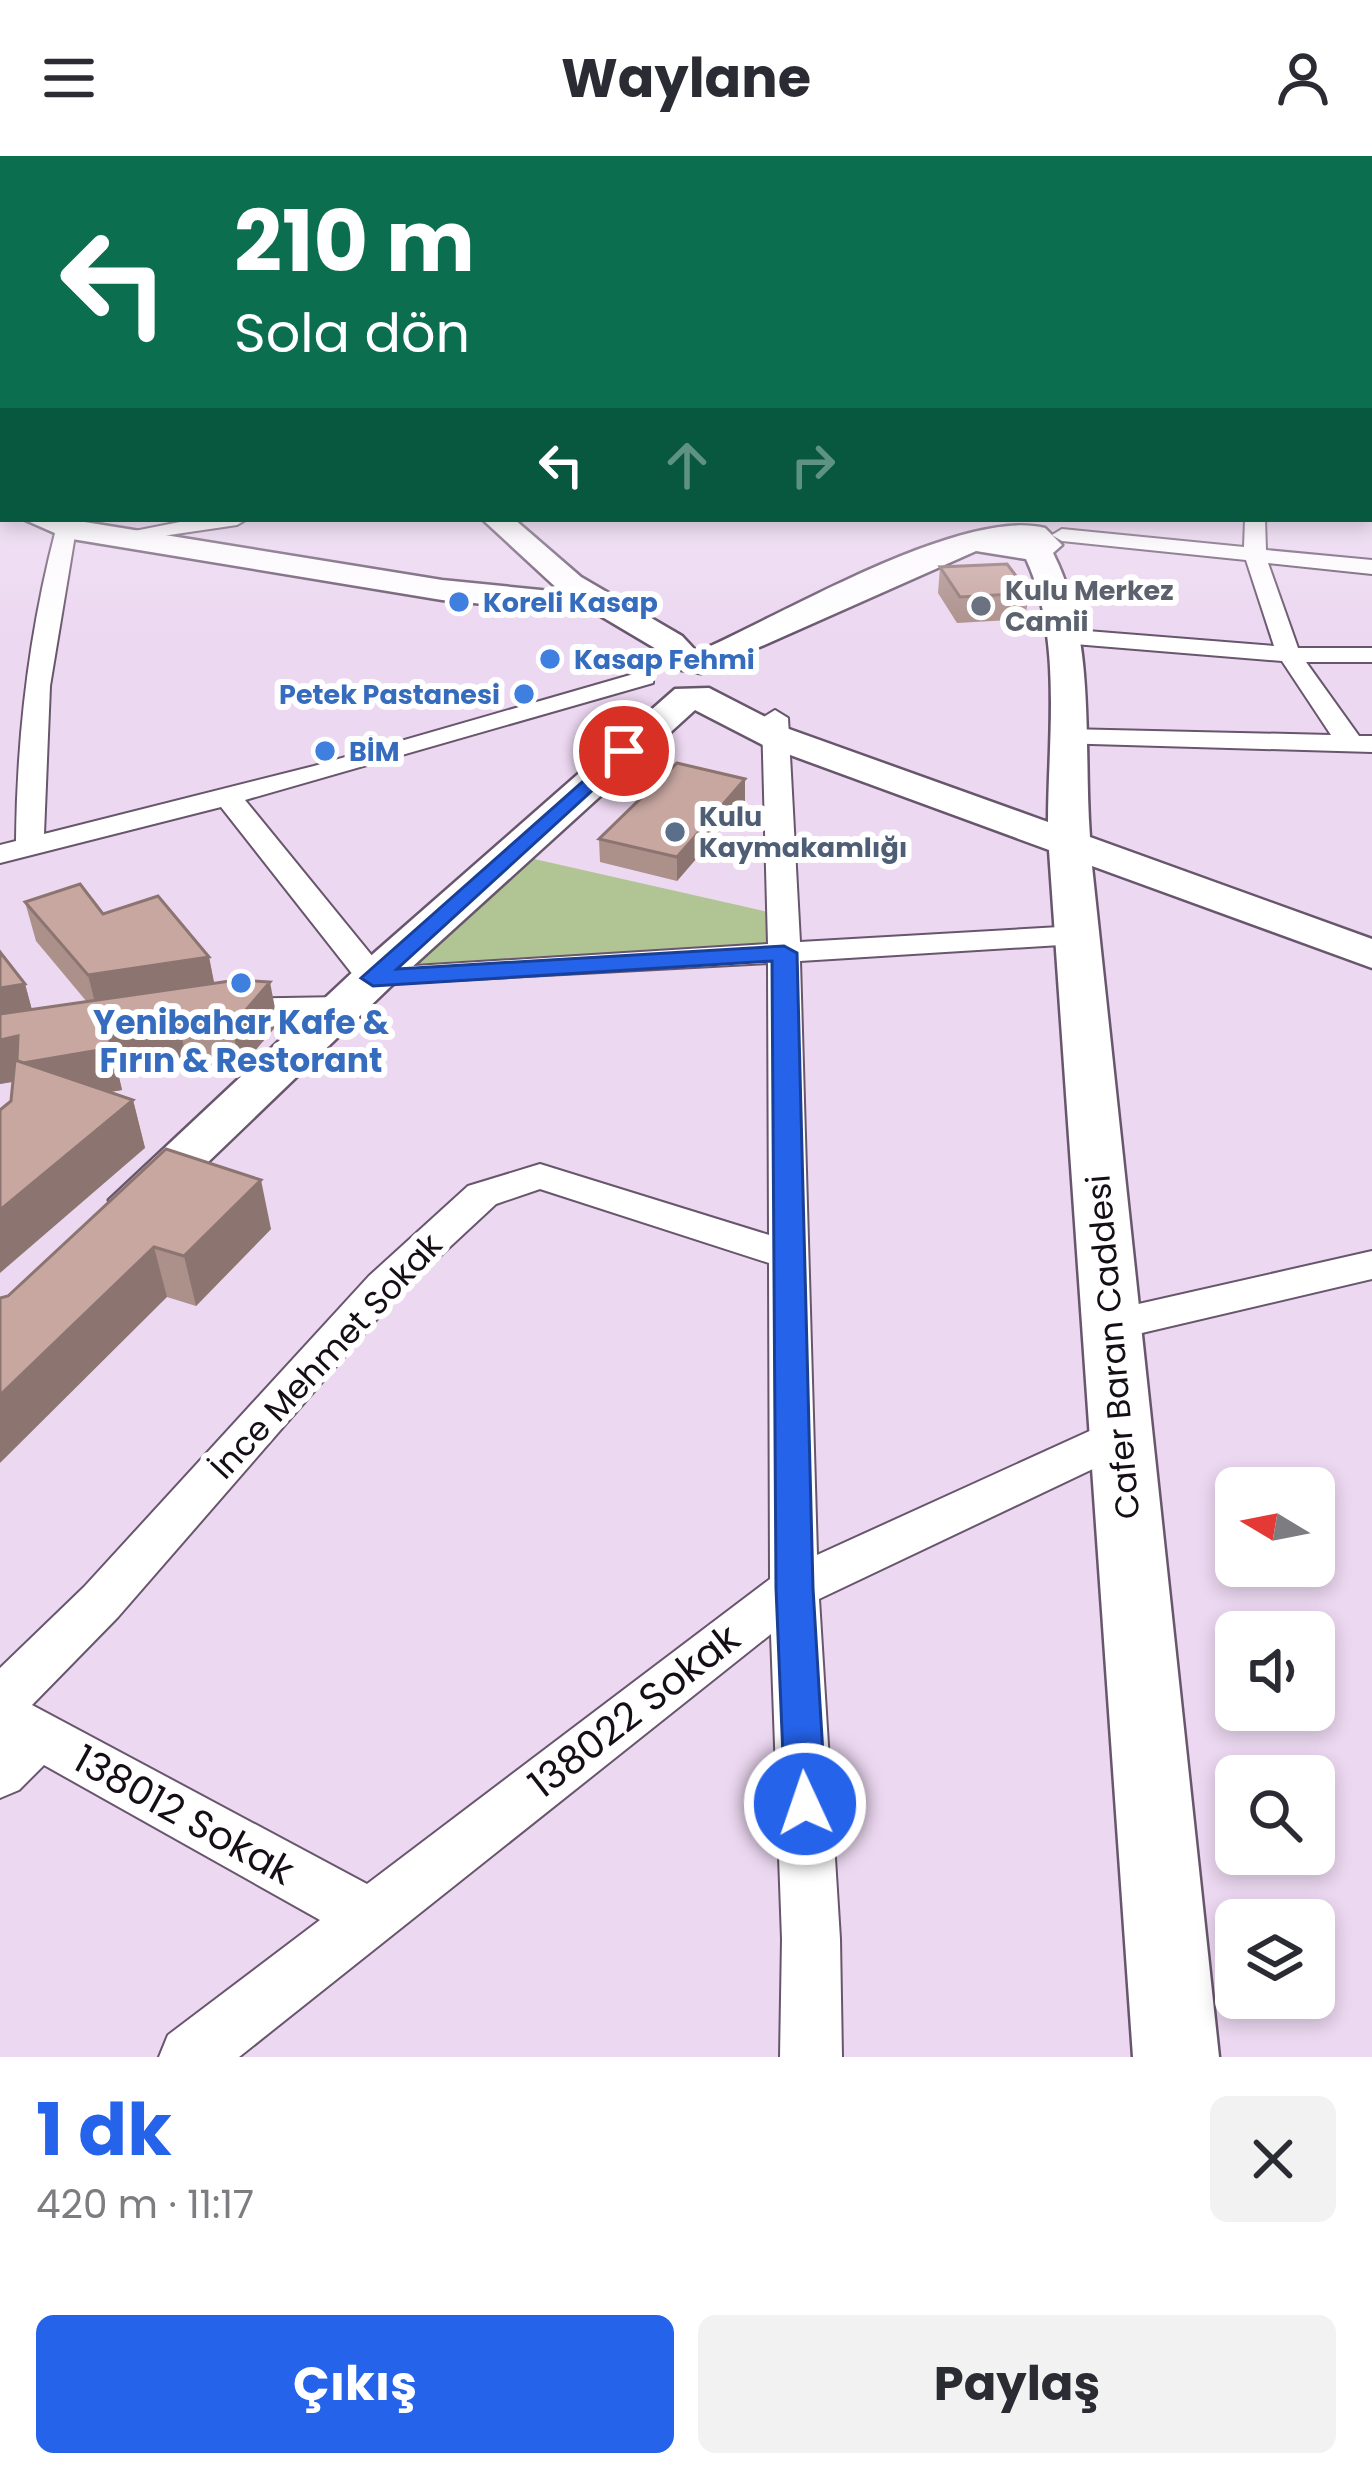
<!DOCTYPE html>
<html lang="tr">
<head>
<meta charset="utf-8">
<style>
  :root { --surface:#fff; --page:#f2f2f3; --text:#2b2b33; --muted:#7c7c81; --accent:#2563eb }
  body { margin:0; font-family:Poppins,sans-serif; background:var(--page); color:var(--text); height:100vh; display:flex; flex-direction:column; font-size:45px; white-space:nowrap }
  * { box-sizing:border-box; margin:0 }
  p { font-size:39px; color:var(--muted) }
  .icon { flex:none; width:66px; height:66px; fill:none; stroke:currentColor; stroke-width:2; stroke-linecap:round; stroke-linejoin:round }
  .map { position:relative; height:1901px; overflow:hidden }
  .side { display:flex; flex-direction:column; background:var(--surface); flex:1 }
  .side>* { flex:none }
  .banner { position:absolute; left:0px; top:0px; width:1374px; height:366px; box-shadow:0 6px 18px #0003; background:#0b6e4f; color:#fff; overflow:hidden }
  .needle { width:78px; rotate:280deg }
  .fabs { position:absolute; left:1215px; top:1311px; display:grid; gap:24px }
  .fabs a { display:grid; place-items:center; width:120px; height:120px; border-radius:18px; background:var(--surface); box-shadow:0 6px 18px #0003; font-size:60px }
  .pin { position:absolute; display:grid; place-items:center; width:102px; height:102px; color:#fff; margin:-51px; border:6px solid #fff; border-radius:50%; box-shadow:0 3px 12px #0007 }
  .me { position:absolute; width:132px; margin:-66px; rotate:357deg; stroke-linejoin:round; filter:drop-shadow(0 0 9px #0008) }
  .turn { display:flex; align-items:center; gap:42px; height:252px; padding:0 36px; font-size:54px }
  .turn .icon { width:156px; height:156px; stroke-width:2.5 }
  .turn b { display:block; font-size:84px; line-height:102px }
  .lanes { display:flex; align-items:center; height:114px; padding:0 36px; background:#0003; justify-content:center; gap:60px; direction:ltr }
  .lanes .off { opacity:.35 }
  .round { display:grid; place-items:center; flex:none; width:126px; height:126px; border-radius:18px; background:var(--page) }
  .headline { display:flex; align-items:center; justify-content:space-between; height:204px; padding:0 36px }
  h1 { font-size:72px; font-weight:700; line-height:90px; color:var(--accent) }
  .action { display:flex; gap:24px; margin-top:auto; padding:24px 36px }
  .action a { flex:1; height:138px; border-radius:18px; background:var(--accent); color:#fff; font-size:48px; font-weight:700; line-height:138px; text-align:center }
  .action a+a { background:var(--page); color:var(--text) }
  header { display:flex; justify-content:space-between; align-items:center; height:156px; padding:0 36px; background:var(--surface); font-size:54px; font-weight:700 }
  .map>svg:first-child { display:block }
  .green { fill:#b0c494 }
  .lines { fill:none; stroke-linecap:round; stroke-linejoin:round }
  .street-casing { stroke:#68566c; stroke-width:4 }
  .secondary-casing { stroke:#68566c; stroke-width:5 }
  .street { fill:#fff; fill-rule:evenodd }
  .secondary { fill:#fff; fill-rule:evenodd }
  .wall { fill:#ac908a }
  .shaded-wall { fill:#8c7571 }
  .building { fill:#c8a7a1; stroke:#8c7571; stroke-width:3 }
  .route { fill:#2563eb; stroke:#184099; stroke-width:3 }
  .shop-dot { fill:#3f7fe0; stroke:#fff; stroke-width:4.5 }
  .worship-dot { fill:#6b7280; stroke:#fff; stroke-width:4.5 }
  .service-dot { fill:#5c6f8a; stroke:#fff; stroke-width:4.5 }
  .labels { text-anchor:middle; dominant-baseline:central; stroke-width:12; stroke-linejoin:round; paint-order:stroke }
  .far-worship-label { font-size:27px; font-weight:bold; fill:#5b616d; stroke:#fff; text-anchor:start }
  .far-shop-label { font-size:27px; font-weight:bold; fill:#366cbe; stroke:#fff; text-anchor:start }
  .far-service-label { font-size:27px; font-weight:bold; fill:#4e5e75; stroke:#fff; text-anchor:start }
  .shop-label { font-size:33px; font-weight:bold; fill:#366cbe; stroke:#fff }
  .street-label { font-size:33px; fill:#150e16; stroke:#fff }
  .near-street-label { font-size:39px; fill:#150e16; stroke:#fff }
</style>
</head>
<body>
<header><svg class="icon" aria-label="menu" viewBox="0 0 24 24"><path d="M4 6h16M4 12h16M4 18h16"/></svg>Waylane<svg class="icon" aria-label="person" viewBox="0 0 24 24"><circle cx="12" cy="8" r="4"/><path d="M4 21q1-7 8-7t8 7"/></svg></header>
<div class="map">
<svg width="1372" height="1901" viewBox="0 0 1372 1901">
  <rect width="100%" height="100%" fill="#ecd8f1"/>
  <!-- green -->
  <path class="green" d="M521,700L768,756L766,788L417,808Z"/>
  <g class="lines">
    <defs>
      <g id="street">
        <rect x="1371" y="312" width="1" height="12"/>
        <path d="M195,363H247L237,369L115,387L104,381Z"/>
        <path d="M1245,363H1265L1266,394L1372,404V418L1268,407L1298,492H1372V506H1306L1359,580H1372V596L1057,587L1053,581L1066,573L1331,579L1282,505L1062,487L1050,480L1062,473L1274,490L1246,404L1062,385L1052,379L1062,373L1244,391Z"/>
        <path d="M66,367L76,373L50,530L44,678L314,610L644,515L653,517V527L245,644L382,812L768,788L762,562L775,554L788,562L800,786L1077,770L1093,779L1077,788L800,805L817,1399L1105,1268L1121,1263L1137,1268L1143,1280L1137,1292L819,1443L840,1783L842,1901H780L782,1783L771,1478L239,1901H159L168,1879L320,1764L44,1609L19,1634L0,1642V1512L84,1431L369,1120L468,1030L540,1008L769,1079L768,807L361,829L221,651L0,707V689L16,685C17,579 29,476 56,373ZM540,1033L769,1107L770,1423L367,1728L32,1549L118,1461L397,1140L496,1048Z"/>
        <path d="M343,841L360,851L355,858L229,863L212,853L229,843Z"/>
        <path d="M1372,1095V1123L1112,1184L1097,1180L1091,1169L1097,1158L1112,1154Z"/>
      </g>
      <g id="secondary">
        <path d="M1372,218V233H1371V218Z"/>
        <path d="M0,341L3,342V360L0,359Z"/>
        <path d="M23,363H66L442,424L561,436L482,363H514L581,421L682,480L697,496C779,461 961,351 1045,372L1062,389L1053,397C1097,484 1083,586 1090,681L1372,783V812L1092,710L1219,1901H1133L1049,694L763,589L695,554L389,832L155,1057L136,1062L117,1057L109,1044L357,812L675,533L709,532L789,573L1048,666C1048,581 1063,483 1026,403L976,395L701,517L676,513L658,494L599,459L442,444L66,382Z"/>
      </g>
    </defs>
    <!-- street casing -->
    <use href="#street" class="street-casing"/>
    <!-- secondary casing -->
    <use href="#secondary" class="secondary-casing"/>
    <!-- street -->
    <use href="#street" class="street"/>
    <!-- secondary -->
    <use href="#secondary" class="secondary"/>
  </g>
  <!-- wall -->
  <g class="wall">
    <path d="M940,411L1029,437L1025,463L957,467L938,437Z"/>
    <path d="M745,646L677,725L600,706L599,683Z"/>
    <path d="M25,746L103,758L209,801L214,828L278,868L240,912L187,906L119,921L122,934L109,936L133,944L145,992L11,945L13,926L0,928L25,828L32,854L87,846L36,785Z"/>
    <path d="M166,993L271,1073L196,1150L167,1141L8,1140Z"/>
  </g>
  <!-- shaded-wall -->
  <g class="shaded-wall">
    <path d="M745,623V646L677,725V701Z"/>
    <path d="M209,801L217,841L98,859L88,819Z"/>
    <path d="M270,826L278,868L240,912L232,870Z"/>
    <path d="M25,828L36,869L0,875V832Z"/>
    <path d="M178,864L187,906L119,921L122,934L29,950L21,924L0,928V884L18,880L109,879Z"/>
    <path d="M133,944L145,992L0,1117V1054Z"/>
    <path d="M261,1024L271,1073L196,1150L184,1100Z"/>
    <path d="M154,1091L167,1141L0,1307V1239Z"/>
  </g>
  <!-- building -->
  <g class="building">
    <path d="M1007,408L1029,437L960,441L940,411Z"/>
    <path d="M677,607L745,623L677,701L599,683Z"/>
    <path d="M80,728L103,758L158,740L209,801L88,819L25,746Z"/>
    <path d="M0,796L25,828L0,832Z"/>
    <path d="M237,824L270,826L232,870L178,864L109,879L111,892L23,907L17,905L18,880L0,884V858Z"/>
    <path d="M15,904L133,944L0,1054V954L11,945Z"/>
    <path d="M166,993L261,1024L184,1100L154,1091L0,1239V1142L8,1140Z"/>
  </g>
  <!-- sky -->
  <linearGradient id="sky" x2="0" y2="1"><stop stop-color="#7eb6e4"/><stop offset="0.44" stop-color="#f6edf9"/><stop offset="1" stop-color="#f6edf9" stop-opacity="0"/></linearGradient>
  <rect width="1372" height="477" fill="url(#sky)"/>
  <!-- route -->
  <path class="route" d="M624,589L634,595L631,599L397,813L784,790L797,797L813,1432L826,1648L820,1661L805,1667L791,1661L785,1648L776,1432L772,805L373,830L361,822Z"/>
  <!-- markers -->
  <g class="shop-dot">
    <circle cx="459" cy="446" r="12"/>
    <circle cx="550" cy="503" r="12"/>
    <circle cx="524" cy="538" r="12"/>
    <circle cx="325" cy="595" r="12"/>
    <circle cx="241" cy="827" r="12"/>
  </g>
  <circle class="worship-dot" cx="981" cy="450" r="12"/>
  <circle class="service-dot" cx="675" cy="676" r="12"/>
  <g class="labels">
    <!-- far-worship labels -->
    <g class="far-worship-label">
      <text x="1005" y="434">Kulu Merkez<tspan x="1005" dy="31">Camii</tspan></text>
    </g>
    <!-- far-shop labels -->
    <g class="far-shop-label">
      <text x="483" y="446">Koreli Kasap</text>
      <text x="574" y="503">Kasap Fehmi</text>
      <text x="500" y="538" text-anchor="end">Petek Pastanesi</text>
      <text x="349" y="595">BİM</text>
    </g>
    <!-- far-service labels -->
    <g class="far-service-label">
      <text x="699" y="660">Kulu<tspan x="699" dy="31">Kaymakamlığı</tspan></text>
    </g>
    <!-- shop labels -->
    <g class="shop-label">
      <text x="241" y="866">Yenibahar Kafe &amp;<tspan x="241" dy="38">Fırın &amp; Restorant</tspan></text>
    </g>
    <!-- street labels -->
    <g class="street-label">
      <text transform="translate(1113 1191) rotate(-95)">Cafer Baran Caddesi</text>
      <text transform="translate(326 1200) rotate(-47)">İnce Mehmet Sokak</text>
    </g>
    <!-- near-street labels -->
    <g class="near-street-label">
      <text transform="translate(634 1555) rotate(-38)">138022 Sokak</text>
      <text transform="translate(184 1659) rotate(29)">138012 Sokak</text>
    </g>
  </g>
</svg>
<div class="fabs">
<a><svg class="needle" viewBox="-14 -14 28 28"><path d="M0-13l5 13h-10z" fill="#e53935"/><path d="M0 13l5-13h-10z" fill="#7c7c81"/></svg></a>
<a><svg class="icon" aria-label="sound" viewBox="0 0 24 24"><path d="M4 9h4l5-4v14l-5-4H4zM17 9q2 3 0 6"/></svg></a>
<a><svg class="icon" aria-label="search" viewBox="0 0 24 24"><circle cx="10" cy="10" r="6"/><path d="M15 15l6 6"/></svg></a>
<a><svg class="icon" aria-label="layers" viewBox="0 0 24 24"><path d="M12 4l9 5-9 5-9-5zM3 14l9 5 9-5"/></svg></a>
</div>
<div class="pin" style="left:624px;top:595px;background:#d93025"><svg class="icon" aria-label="arrive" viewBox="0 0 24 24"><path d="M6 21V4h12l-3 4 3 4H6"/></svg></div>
<svg class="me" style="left:805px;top:1648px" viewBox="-20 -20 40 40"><circle r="17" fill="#2563eb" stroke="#fff" stroke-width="3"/><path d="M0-11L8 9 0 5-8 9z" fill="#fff"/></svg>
<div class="banner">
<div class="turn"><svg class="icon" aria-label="left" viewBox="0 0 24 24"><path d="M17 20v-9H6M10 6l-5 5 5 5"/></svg><div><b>210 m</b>Sola dön</div></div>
<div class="lanes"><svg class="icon" aria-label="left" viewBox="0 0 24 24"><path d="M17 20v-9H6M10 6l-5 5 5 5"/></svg><svg class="icon off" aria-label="ahead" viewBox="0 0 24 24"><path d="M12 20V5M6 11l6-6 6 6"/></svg><svg class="icon off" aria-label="right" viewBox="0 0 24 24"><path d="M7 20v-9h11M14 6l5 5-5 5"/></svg></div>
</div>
</div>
<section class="side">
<div class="headline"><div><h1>1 dk</h1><p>420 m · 11:17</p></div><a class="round"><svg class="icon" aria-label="close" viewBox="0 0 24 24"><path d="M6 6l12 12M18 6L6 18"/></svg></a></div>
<div class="action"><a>Çıkış</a><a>Paylaş</a></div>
</section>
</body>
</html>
